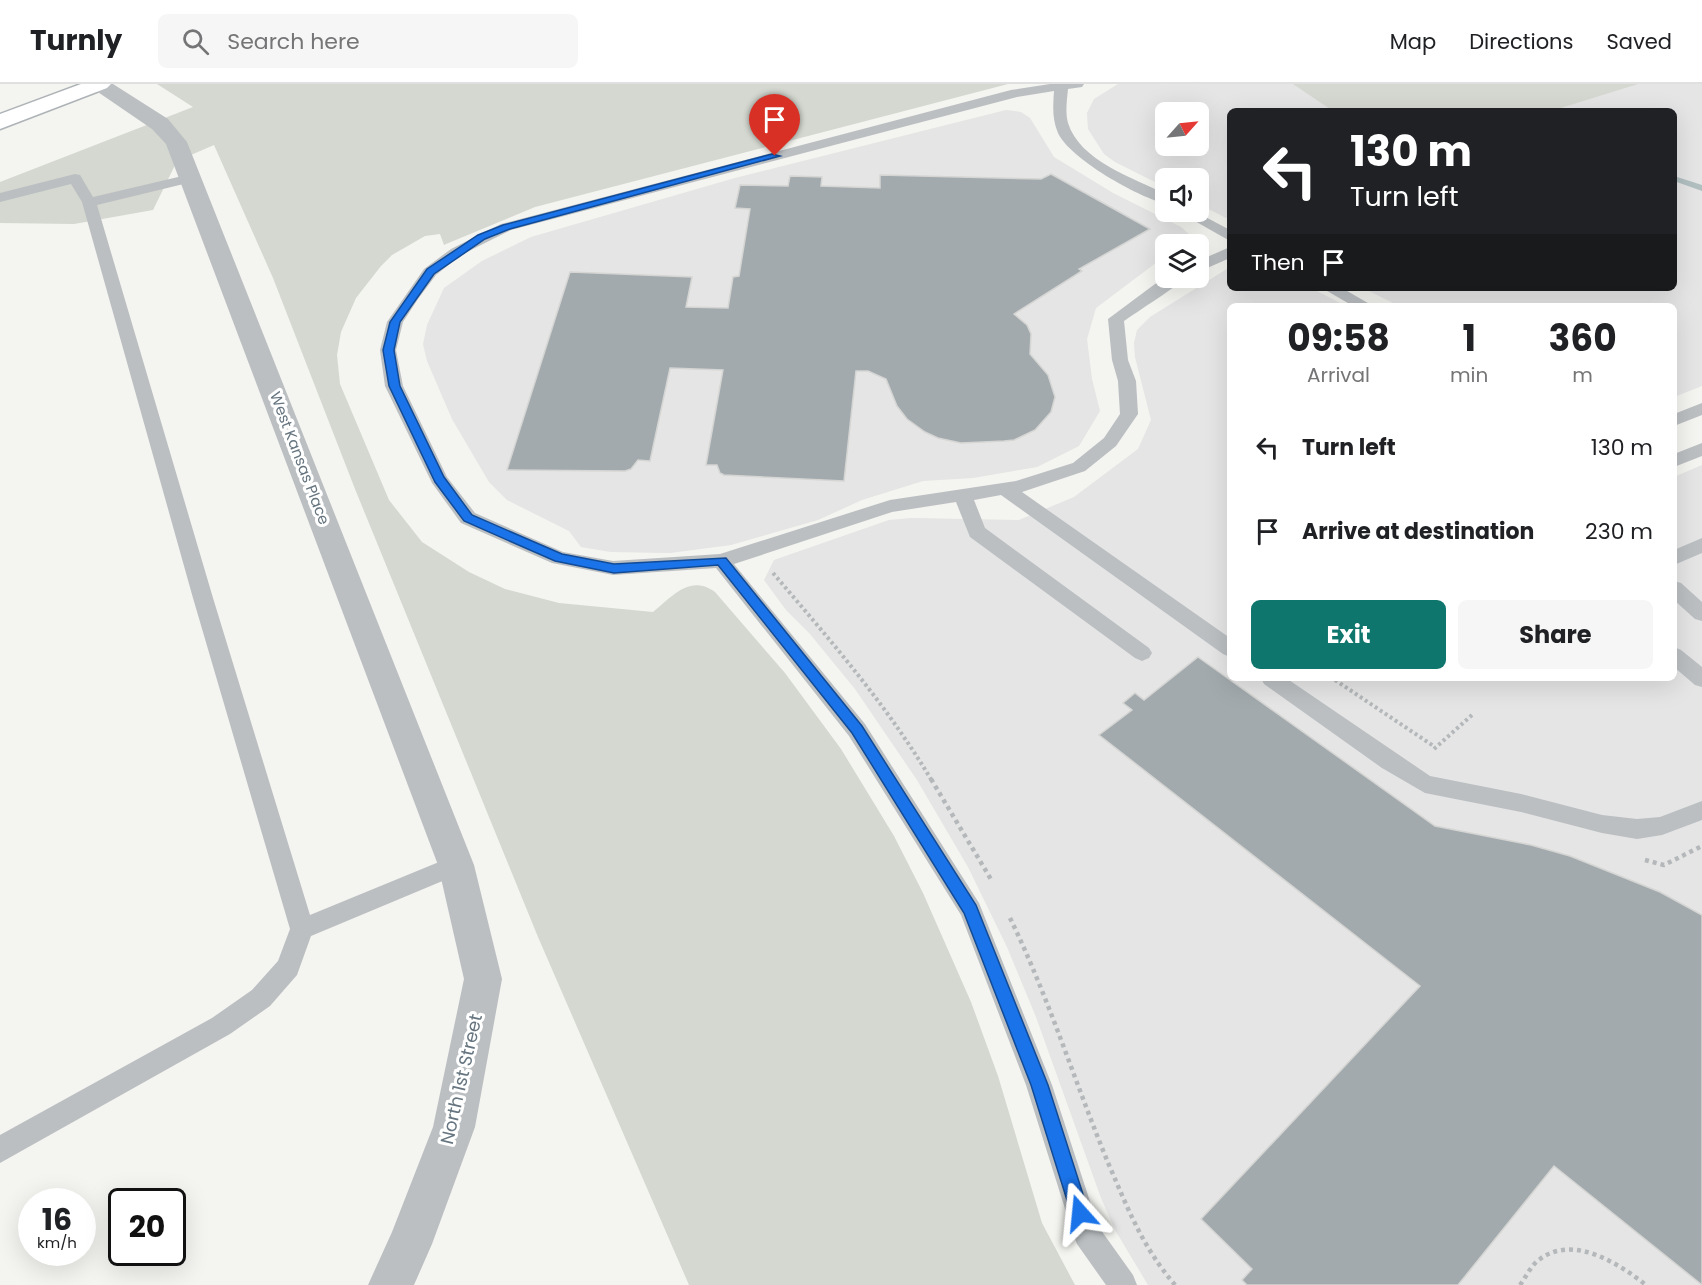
<!DOCTYPE html>
<html lang="en">
<head>
<meta charset="utf-8">
<style>
  :root { --surface:#fff; --page:#f6f6f6; --text:#202124; --muted:#757577; --line:#e0e0e0; --accent:#0f766e }
  body { margin:0; font-family:Poppins,sans-serif; background:var(--page); color:var(--text); height:100vh; display:flex; flex-direction:column; font-size:22px; white-space:nowrap }
  * { box-sizing:border-box; margin:0 }
  p { font-size:20px; color:var(--muted) }
  .icon { flex:none; width:33px; height:33px; fill:none; stroke:currentColor; stroke-width:2; stroke-linecap:round; stroke-linejoin:round }
  .map { position:relative; flex:1; overflow:hidden }
  .drawer { position:absolute; left:1227px; top:219px; width:450px; height:378px; display:flex; flex-direction:column; background:var(--surface); border-radius:9px; box-shadow:0 6px 24px #0002 }
  .drawer>* { flex:none }
  .hud { position:absolute; left:1227px; top:24px; width:450px; height:183px; border-radius:9px; box-shadow:0 6px 24px #0002; background:#202124; color:#fff; overflow:hidden }
  .needle { width:39px; rotate:63deg }
  .tools { position:absolute; left:1155px; top:18px; display:grid; gap:12px }
  .tools a { display:grid; place-items:center; width:54px; height:54px; border-radius:9px; background:var(--surface); box-shadow:0 6px 24px #0002; font-size:30px }
  .speed { position:absolute; left:18px; top:1104px; display:flex; gap:12px; font-size:30px; font-weight:700; text-align:center }
  .speed>* { display:grid; place-content:center; width:78px; height:78px; border-radius:50%; background:var(--surface); box-shadow:0 6px 24px #0002; line-height:1 }
  .speed small { font-size:15px; font-weight:400 }
  .speed .limit { border:3px solid #111; border-radius:9px; background:#fff; color:#111 }
  .pin { position:absolute; display:grid; place-items:center; width:51px; height:51px; color:#fff; margin:-62px -26px; border-radius:50% 50% 50% 0; rotate:-45deg; box-shadow:0 0 6px #0007 }
  .pin .icon { rotate:45deg }
  .me { position:absolute; width:66px; margin:-33px; rotate:342deg; stroke-linejoin:round; filter:drop-shadow(0 0 4px #0008) }
  .turn { display:flex; align-items:center; gap:21px; height:126px; padding:0 24px; font-size:27px }
  .turn .icon { width:78px; height:78px; stroke-width:2.5 }
  .turn b { display:block; font-size:42px; line-height:51px }
  .then { display:flex; align-items:center; height:57px; padding:0 24px; background:#0003; gap:12px; font-size:22px }
  .eta { display:flex; justify-content:space-evenly; align-items:center; height:102px; text-align:center }
  .eta b { font-size:36px; font-weight:700; line-height:42px }
  .action { display:flex; gap:12px; margin-top:auto; padding:12px 24px }
  .action a { flex:1; height:69px; border-radius:9px; background:var(--accent); color:#fff; font-size:24px; font-weight:700; line-height:69px; text-align:center }
  .action a+a { background:var(--page); color:var(--text) }
  ul { padding:0; list-style:none }
  li { display:flex; align-items:center; gap:18px; height:84px; padding:0 24px }
  li div { flex:1 }
  li b { display:block; font-size:22px }
  li em { font-style:normal }
  header { display:flex; align-items:center; gap:36px; box-sizing:border-box; height:84px; padding:0 30px; background:var(--surface); border-bottom:2px solid var(--line) }
  header strong { font-size:28px }
  nav { display:flex; gap:33px; margin-inline-start:auto; font-size:21px }
  .search { width:420px; height:54px; background:var(--page); display:flex; align-items:center; gap:15px; box-sizing:border-box; padding:0 21px; border-radius:9px; color:var(--muted); font-size:22px }
  .map>svg:first-child { display:block }
  .built { fill:#e4e5e4; fill-rule:evenodd }
  .green { fill:#d4d8d0 }
  .lines { fill:none; stroke-linecap:round; stroke-linejoin:round }
  .stream { fill:#b1bfc1; fill-rule:evenodd }
  .building { fill:#a2aaae; stroke:#d5d5d3; stroke-width:1.5 }
  .secondary-casing { stroke:#aeb3b7; stroke-width:3 }
  .path-far1 { stroke:#b5b8ba; stroke-width:4; stroke-dasharray:3 3; stroke-linecap:butt }
  .path { stroke:#b5b8ba; stroke-width:4.5; stroke-dasharray:4 4; stroke-linecap:butt }
  .service { fill:#bbbfc2; fill-rule:evenodd }
  .minor { fill:#bbbfc2; fill-rule:evenodd }
  .secondary { fill:#fff; fill-rule:evenodd }
  .route { fill:#1a73e8; stroke:#114b97; stroke-width:1.5 }
  .labels { text-anchor:middle; dominant-baseline:central; stroke-width:6; stroke-linejoin:round; paint-order:stroke }
  .street-label { font-size:15px; fill:#66757f; stroke:#fff }
  .near-street-label { font-size:18px; fill:#66757f; stroke:#fff }
</style>
</head>
<body>
<header>
<strong>Turnly</strong>
<div class="search"><svg class="icon" aria-label="search" viewBox="0 0 24 24"><circle cx="10" cy="10" r="6"/><path d="M15 15l6 6"/></svg>Search here</div>
<nav><a>Map</a><a>Directions</a><a>Saved</a></nav>
</header>
<div class="map">
<svg width="1702" height="1201" viewBox="0 0 1702 1201">
  <rect width="100%" height="100%" fill="#f4f4f0"/>
  <!-- built -->
  <g class="built">
    <path d="M1118,0H1702V302L1674,313V222H1399L1363,204H1674V27H1230V136L1199,120L1198,94H1166L1165,103L1115,78L1104,70L1088,45L1087,29L1094,15ZM1166,28H1198V62H1166Z"/>
    <path d="M1006,26L1021,28L1030,34L1054,73L1113,109L1181,143L1191,152L1192,158L1186,160H1166L1165,172L1096,224L1087,255L1092,295L1100,327L1079,362L1037,383L973,394L923,397L862,416L818,436L731,461L670,469L611,468L581,463L569,447L507,416L489,398L452,335L427,277L423,260L427,241L444,204L482,177L531,153L735,94Z"/>
    <path d="M1230,183V204H1311L1346,222H1230V594H1674V393L1702,381V1201H1148L1115,1146L1101,1114L1036,933L1007,863L968,783L917,696L855,605L810,550L786,526L764,496L774,476L889,436L911,434L1019,436L1074,413L1138,365L1151,336L1135,273L1134,259L1137,246L1150,233Z"/>
  </g>
  <!-- green -->
  <g class="green">
    <path d="M157,0H1008L535,123L446,160L444,161L440,150L425,152L392,171L381,182L356,214L341,248L337,271L340,300L389,416L422,458L469,488L505,505L559,519L653,528C673,512 690,490 715,508L785,589L841,665L894,752L923,809L971,918L998,992L1042,1139L1075,1201H689L538,853L355,405L273,194L214,61L177,77L153,126L74,140L0,139V98L193,23Z"/>
    <path d="M1293,0H1638L1551,27H1333Z"/>
  </g>
  <g class="lines">
    <!-- stream -->
    <path class="stream" d="M1674,92L1702,101V107L1674,97Z"/>
  </g>
  <!-- building -->
  <g class="building">
    <path d="M1051,90L1150,145L1079,185L1082,187L1014,230L1027,241L1031,250L1030,270L1048,291L1055,313L1051,328L1035,346L1014,356L1004,357L961,359L938,354L925,348L907,335L897,322L886,295L868,287H856L844,397L724,391L720,389L717,381H706L723,286L670,284L650,377L638,376L631,385L625,387L507,386L570,188L692,193L686,223L728,224L733,193L739,192L750,125L735,124L740,101L788,102L790,92L822,93L821,102L880,104V91L1041,95Z"/>
    <path d="M1198,573L1435,742L1531,761L1570,772L1660,808L1702,831V1201L1554,1082L1458,1201H1247L1242,1196L1252,1185L1201,1135L1420,902L1099,651L1132,626L1123,619L1135,609L1144,616Z"/>
  </g>
  <g class="lines">
    <defs>
      <path id="secondary" d="M81,0H111L107,4L0,45V30Z"/>
    </defs>
    <!-- secondary casing -->
    <use href="#secondary" class="secondary-casing"/>
    <!-- path-far1 -->
    <g class="path-far1">
      <path d="M773,489C830,556 887,621 932,697"/>
      <path d="M1335,596L1435,663"/>
      <path d="M1434,665L1472,631"/>
    </g>
    <!-- path -->
    <g class="path">
      <path d="M931,695L992,797"/>
      <path d="M1645,776L1664,781L1702,762"/>
      <path d="M1010,834C1049,914 1075,999 1109,1081C1129,1127 1142,1162 1175,1201"/>
      <path d="M1520,1201C1526,1193 1531,1181 1540,1175C1574,1150 1619,1180 1646,1201"/>
    </g>
    <!-- service -->
    <g class="service">
      <path d="M1050,0H1084L1082,3L1068,5C1067,16 1065,28 1068,39C1080,77 1133,94 1166,110V120C1138,113 1070,75 1058,49C1052,35 1053,22 1054,7L1017,13L511,146L461,171L436,191L418,215L403,238L396,266L403,302L447,393L475,429L563,468L613,477L720,470L890,416L1016,397L1073,379L1104,354L1120,330L1118,297L1112,276L1108,235L1155,200L1167,194H1186C1183,198 1134,230 1124,237L1128,276L1136,297L1138,330L1116,362L1085,387L1022,408L1230,554V573L1223,570L1001,411L974,416L985,444L1149,564L1152,569L1149,574L1142,577L1135,574L970,453L956,418L892,428L734,480L865,640L979,819L1052,1001L1098,1142L1133,1191L1137,1201H1106L1077,1160L1073,1150L1026,1001L961,831L849,652L716,484L613,491L552,479L461,439L432,399L385,302L380,266L387,238L424,185L451,165L501,140L1011,6Z"/>
      <path d="M75,90L80,91L93,113L191,90L198,94L196,97L97,121L213,514L310,831L456,771L464,774L468,781L464,788L311,852L297,891L270,922L230,950L0,1079V1051L212,934L252,906L278,877L290,845L193,514L82,118L71,100L0,118V109Z"/>
      <path d="M1179,128H1196L1230,146V157Z"/>
      <path d="M1230,163V174L1198,188V177Z"/>
      <path d="M1322,204H1342L1373,222H1353Z"/>
      <path d="M1702,319V331L1674,342V330Z"/>
      <path d="M1702,359V372L1674,383V370Z"/>
      <path d="M1702,454V469L1674,481V466Z"/>
      <path d="M1674,497L1681,499L1702,518V537L1695,535L1674,516Z"/>
      <path d="M1674,563L1681,566L1702,583V603L1695,601L1674,583Z"/>
      <path d="M1261,594H1286L1430,692L1521,710L1602,731L1637,735L1660,733L1702,717V736L1662,751L1637,755L1602,749L1521,728L1425,709L1382,684L1264,600Z"/>
    </g>
    <!-- minor -->
    <path class="minor" d="M88,0H113L168,35L187,58L474,781L502,895L475,1043L432,1160L414,1201H368L392,1148L433,1043L464,895L438,781L166,60L152,45L92,4Z"/>
    <!-- secondary -->
    <use href="#secondary" class="secondary"/>
  </g>
  <!-- route -->
  <path class="route" d="M772,70L780,72L510,145L485,155L434,190L400,238L394,266L400,302L444,393L472,431L562,470L614,480L726,474L862,642L976,821L1048,1001L1089,1129L1087,1135L1080,1138L1074,1135L1071,1129L1031,1001L964,829L852,649L718,481L614,489L555,477L464,437L435,398L389,302L383,266L390,238L427,185L478,151L503,141Z"/>
  <g class="labels">
    <!-- street labels -->
    <g class="street-label">
      <text transform="translate(300 374) rotate(69)">West Kansas Place</text>
    </g>
    <!-- near-street labels -->
    <g class="near-street-label">
      <text transform="translate(461 995) rotate(-77)">North 1st Street</text>
    </g>
  </g>
</svg>
<div class="tools">
<a><svg class="needle" viewBox="-14 -14 28 28"><path d="M0-13l5 13h-10z" fill="#e53935"/><path d="M0 13l5-13h-10z" fill="#757577"/></svg></a>
<a><svg class="icon" aria-label="sound" viewBox="0 0 24 24"><path d="M4 9h4l5-4v14l-5-4H4zM17 9q2 3 0 6"/></svg></a>
<a><svg class="icon" aria-label="layers" viewBox="0 0 24 24"><path d="M12 4l9 5-9 5-9-5zM3 14l9 5 9-5"/></svg></a>
</div>
<div class="speed"><div>16<small>km/h</small></div><div class="limit">20</div></div>
<div class="pin" style="left:775px;top:72px;background:#d93025"><svg class="icon" aria-label="arrive" viewBox="0 0 24 24"><path d="M6 21V4h12l-3 4 3 4H6"/></svg></div>
<svg class="me" style="left:1080px;top:1129px" viewBox="-20 -20 40 40"><path d="M0-17L14 15 0 8-14 15z" fill="#1a73e8" stroke="#fff" stroke-width="4"/></svg>
<div class="hud">
<div class="turn"><svg class="icon" aria-label="left" viewBox="0 0 24 24"><path d="M17 20v-9H6M10 6l-5 5 5 5"/></svg><div><b>130 m</b>Turn left</div></div>
<div class="then">Then<svg class="icon" aria-label="arrive" viewBox="0 0 24 24"><path d="M6 21V4h12l-3 4 3 4H6"/></svg></div>
</div>
<section class="drawer">
<div class="eta">
<div><b>09:58</b><p>Arrival</p></div>
<div><b>1</b><p>min</p></div>
<div><b>360</b><p>m</p></div>
</div>
<ul>
<li><svg class="icon" aria-label="left" viewBox="0 0 24 24"><path d="M17 20v-9H6M10 6l-5 5 5 5"/></svg><div><b>Turn left</b></div><em>130 m</em></li>
<li><svg class="icon" aria-label="arrive" viewBox="0 0 24 24"><path d="M6 21V4h12l-3 4 3 4H6"/></svg><div><b>Arrive at destination</b></div><em>230 m</em></li>
</ul>
<div class="action"><a>Exit</a><a>Share</a></div>
</section>
</div>
</body>
</html>
